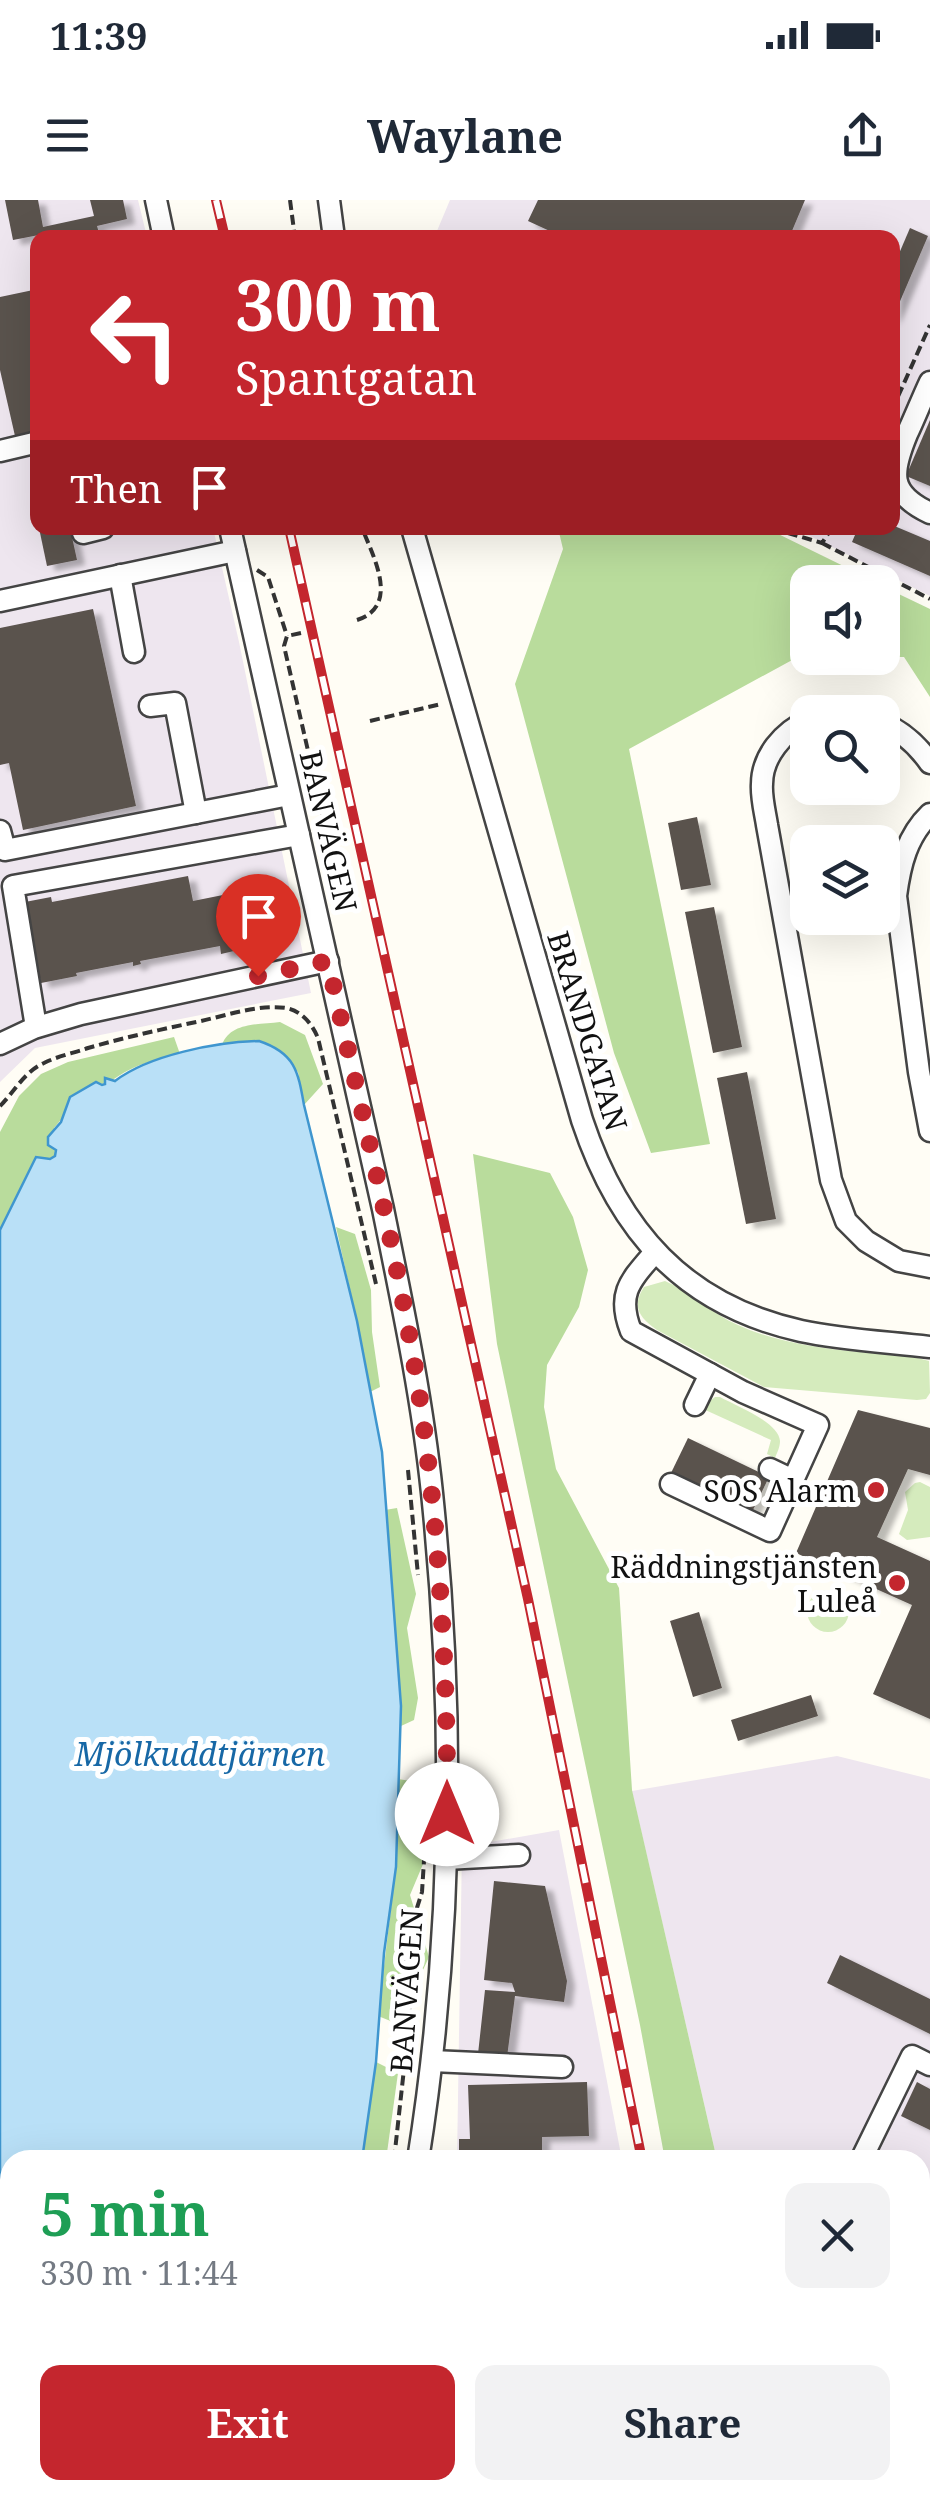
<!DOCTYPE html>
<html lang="en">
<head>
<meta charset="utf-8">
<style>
  :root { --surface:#fff; --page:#f2f2f3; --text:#1f2937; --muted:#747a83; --accent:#c4262e }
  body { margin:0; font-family:"Noto Serif",serif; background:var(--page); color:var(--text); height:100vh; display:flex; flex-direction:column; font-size:38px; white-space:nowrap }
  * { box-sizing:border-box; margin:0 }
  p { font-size:32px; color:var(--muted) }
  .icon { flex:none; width:55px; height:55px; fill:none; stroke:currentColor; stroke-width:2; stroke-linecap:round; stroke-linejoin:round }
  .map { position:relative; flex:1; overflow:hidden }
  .details { position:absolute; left:0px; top:1950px; width:930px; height:350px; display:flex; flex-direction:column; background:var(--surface); border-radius:30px 30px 0 0; box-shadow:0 10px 40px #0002 }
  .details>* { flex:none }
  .top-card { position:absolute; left:30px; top:30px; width:870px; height:305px; border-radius:20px; box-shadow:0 10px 40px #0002; background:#c4262e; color:#fff; overflow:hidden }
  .controls { position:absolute; left:790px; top:365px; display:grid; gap:20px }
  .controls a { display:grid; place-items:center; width:110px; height:110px; border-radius:20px; background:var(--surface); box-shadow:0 10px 40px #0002; font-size:50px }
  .pin { position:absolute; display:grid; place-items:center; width:85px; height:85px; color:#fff; margin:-102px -42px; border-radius:50% 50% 50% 0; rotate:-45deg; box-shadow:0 0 10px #0007 }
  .pin .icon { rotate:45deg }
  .me { position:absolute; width:110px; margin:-55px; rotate:0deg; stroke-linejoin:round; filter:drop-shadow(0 0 8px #0008) }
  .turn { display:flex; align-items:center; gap:35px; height:210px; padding:0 40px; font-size:45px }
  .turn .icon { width:130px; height:130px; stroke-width:2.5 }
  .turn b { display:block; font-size:70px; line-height:85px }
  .then { display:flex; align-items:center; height:95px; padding:0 40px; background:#0003; gap:20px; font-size:38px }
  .round { display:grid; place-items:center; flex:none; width:105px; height:105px; border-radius:20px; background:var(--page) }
  .summary { display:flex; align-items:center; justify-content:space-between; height:170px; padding:0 40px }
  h1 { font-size:60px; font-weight:700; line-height:75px; color:#1e9e55 }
  .action { display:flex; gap:20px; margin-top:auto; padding:20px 40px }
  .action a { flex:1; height:115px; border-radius:20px; background:var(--accent); color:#fff; font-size:40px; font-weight:700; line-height:115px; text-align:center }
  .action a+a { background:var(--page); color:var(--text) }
  .status { display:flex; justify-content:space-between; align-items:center; height:70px; padding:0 50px; background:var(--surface); direction:ltr }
  .status svg { height:28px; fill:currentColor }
  header { display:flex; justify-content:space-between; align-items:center; height:130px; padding:0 40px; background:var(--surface); font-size:45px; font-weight:700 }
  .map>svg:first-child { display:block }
  .industrial { fill:#eee6ef }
  .green { fill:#d5ebbd }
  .forest { fill:#b9dc9c }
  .water { fill:#b9e0f7; stroke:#3f96cf; stroke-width:2.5 }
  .building { fill:#5a524d; filter:url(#shadow) }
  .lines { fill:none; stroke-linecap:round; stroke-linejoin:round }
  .minor-casing { stroke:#444; stroke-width:25 }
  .path { stroke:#333; stroke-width:4; stroke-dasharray:10 5; stroke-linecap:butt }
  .minor { stroke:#fff; stroke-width:20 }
  .rail-casing { stroke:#c4262e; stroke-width:10 }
  .rail { stroke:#fff; stroke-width:6; stroke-dasharray:19; stroke-linecap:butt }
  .route { stroke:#c4262e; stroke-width:18; stroke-dasharray:0 32.4 }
  .poi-dot { fill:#c4262e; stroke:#fff; stroke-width:4 }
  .labels { text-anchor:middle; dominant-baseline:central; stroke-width:10; stroke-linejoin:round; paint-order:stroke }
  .street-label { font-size:30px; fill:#111; stroke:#fff }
  .poi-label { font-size:30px; fill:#111; stroke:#fff; text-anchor:end }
  .water-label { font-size:32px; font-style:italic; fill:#1768a6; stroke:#fff }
</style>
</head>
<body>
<div class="status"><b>11:39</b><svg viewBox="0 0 49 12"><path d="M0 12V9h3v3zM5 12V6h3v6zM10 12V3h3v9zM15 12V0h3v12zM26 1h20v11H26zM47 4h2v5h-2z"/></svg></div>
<header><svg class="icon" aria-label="menu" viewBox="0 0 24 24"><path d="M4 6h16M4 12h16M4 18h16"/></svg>Waylane<svg class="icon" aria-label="share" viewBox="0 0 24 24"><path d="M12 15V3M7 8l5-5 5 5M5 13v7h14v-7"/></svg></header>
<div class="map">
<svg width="930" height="2300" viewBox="0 0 930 2300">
  <defs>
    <filter id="shadow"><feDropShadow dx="8" dy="5" stdDeviation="2.5" flood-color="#0004"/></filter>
  </defs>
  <rect width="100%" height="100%" fill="#fffdf5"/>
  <!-- industrial -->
  <g class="industrial">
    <path d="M0,0H138L147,37L38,38V328H213L239,442L311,793L35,848L0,882Z"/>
    <path d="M450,0H930V396L794,328H892V38H434Z"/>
    <path d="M837,1556L930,1579V2300H797L794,2290H920V1960H717L632,1591Z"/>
    <path d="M559,1630L622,1960H457L462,1647Z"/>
    <path d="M382,2290H680L681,2300H380Z"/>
  </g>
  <!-- green -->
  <g class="green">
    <path d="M665,1081C691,1092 712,1114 738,1125C793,1150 855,1151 914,1157L929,1161L930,1193L926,1199L917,1200L764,1187L657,1130C640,1118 631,1107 644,1087Z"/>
    <path d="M715,1197H720C736,1206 779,1222 780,1241C780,1247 777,1253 775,1258L767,1254L771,1240L701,1208Z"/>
    <path d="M920,1282L930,1287V1337L907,1340L899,1334L908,1310L905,1292L915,1283Z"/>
    <circle cx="828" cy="1411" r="21"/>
    <path d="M0,2161H10V2290H59V2300H0Z"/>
  </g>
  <!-- forest -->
  <g class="forest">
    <path d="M558,328H766L876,382H808V458H871L794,459L629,549L710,944L651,953L614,853L515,484L563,349Z"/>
    <path d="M882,386L930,409V497L904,457H883Z"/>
    <path d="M280,822L305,835L323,884L304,905L298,872L259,841L222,845C230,822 259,825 280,822Z"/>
    <path d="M174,837L180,854C165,858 148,861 133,868C113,877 116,883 89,886L54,928L55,956L50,959L36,957L0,1030V932L19,896L41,874L68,862Z"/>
    <path d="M473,954L550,973L573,1017L588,1070L579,1107L547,1165L544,1207L556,1269L619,1388L632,1590L717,1960H665L640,1825L497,1144Z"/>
    <path d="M336,1027L355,1034L371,1090L372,1132L380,1187L370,1192L357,1121Z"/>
    <path d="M397,1308L416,1394L407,1428L418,1498L414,1520L401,1526V1506L385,1310Z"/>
    <path d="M398,1579L417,1582L436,1621L434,1638L410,1695L429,1757L398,1824L378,1816L396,1667Z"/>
    <path d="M376,1862L398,1873L386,1960H362Z"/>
    <path d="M42,2290H297V2300H66Z"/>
    <path d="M728,2290H794L797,2300H730Z"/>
  </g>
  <!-- water -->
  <path class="water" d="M259,841C295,853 298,871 304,905L357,1121L382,1252L401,1506L396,1667L384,1753L376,1862L362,1960H10V2225L0,2218V1030L36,957L50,959L55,956L56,950L48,945V937L61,922L70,897L96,882L102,885L105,884V878L115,881C149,855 216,842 259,841Z"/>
  <!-- building -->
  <g class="building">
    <path d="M5,0H38L43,27L94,16L90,0H123L127,19L97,26L99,33L80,38H45L44,34L13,40Z"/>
    <path d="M538,0H805L789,38H550L552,32L528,21Z"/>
    <path d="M910,28L928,36L892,120V70Z"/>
    <path d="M38,89V231L15,236L0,170V97Z"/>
    <path d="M930,220V286L906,276Z"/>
    <path d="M892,325L930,341V376L852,342L858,328H892Z"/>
    <path d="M39,328H70L77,360L47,366Z"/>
    <path d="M93,409L136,606L23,630L9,563L0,565V428Z"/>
    <path d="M697,617L711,685L681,690L668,623Z"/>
    <path d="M188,676L193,701L223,695L234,751L221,754L220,746L140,761L141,764L133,766V762L76,773L77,776L41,783L25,702L51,697L52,702Z"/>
    <path d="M714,707L742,847L713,853L685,712Z"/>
    <path d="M747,872L776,1019L746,1024L717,878Z"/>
    <path d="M858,1210L930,1228V1275L908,1269L877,1337L930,1361V1519L873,1494L912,1405L796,1353Z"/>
    <path d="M688,1238L769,1277L752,1312L671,1273Z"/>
    <path d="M699,1412L722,1488L693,1497L670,1421Z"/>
    <path d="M811,1495L818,1516L738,1541L731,1520Z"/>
    <path d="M494,1681L545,1686L567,1781L564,1802L515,1796L507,1857L478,1854L485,1790L515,1792L512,1783L484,1780Z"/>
    <path d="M840,1755L930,1799V1834L827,1783Z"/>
    <path d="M587,1882L589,1936L542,1937V1960H459V1939H470L468,1885Z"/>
    <path d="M917,1882L930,1889V1930L901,1916Z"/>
    <path d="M920,2079L930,2084V2119L920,2115Z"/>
    <path d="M430,2290H626L624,2300H428Z"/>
  </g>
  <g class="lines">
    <defs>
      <g id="minor">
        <path d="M156,0L164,38"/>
        <path d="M329,0L334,38"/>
        <path d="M930,182C922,199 915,217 907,234C891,273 888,293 930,313"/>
        <path d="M0,251L38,242"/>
        <path d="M230,328L383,1009C402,1103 422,1197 432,1293C455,1515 453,1740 418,1960"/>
        <path d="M412,328L582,920C619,1031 684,1105 801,1131C843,1140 887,1142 930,1147"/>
        <path d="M83,333L103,328"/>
        <path d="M120,375L134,452"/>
        <path d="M0,401L235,351"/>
        <path d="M150,506L175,503L196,613"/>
        <path d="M808,521C783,531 762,557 762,584C761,597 765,612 767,625L831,980L846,1021L866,1041L899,1061L930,1067"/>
        <path d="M882,523C902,531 918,546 930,563"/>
        <path d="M930,614C907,636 900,665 896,696L919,872L930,931"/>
        <path d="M0,631L5,650L289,595"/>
        <path d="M36,827L13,686L299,635"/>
        <path d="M0,844L34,828L81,814L328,761"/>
        <path d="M655,1052C631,1080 616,1093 631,1131L743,1192L818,1225L770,1331L671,1284"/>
        <path d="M695,1205L710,1174"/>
        <path d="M770,1269L793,1280"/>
        <path d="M446,1659L519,1655"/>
        <path d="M432,1861L562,1867"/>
        <path d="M861,1960L912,1856L930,1865"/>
        <path d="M920,2026L930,2031"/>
        <path d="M340,2300L342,2290"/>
        <path d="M391,2300L395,2290"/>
      </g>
    </defs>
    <!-- minor casing -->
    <use href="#minor" class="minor-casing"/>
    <!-- path -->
    <g class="path">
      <path d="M290,0L295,38"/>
      <path d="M892,210L930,125"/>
      <path d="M593,328L761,330L788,333L822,343L832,328"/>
      <path d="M822,343L930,399"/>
      <path d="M257,370L268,377L287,436"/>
      <path d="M357,420C400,406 374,358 362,328"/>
      <path d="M301,433L287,436L284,446L331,651L330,663L327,671"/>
      <path d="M370,521L441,504"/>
      <path d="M0,906C15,891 24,872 44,863C58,856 74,853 88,848C126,837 163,829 201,821C228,815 259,804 286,808C302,811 312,824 318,838L376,1084"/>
      <path d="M408,1270L418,1375"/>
      <path d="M425,1635V1615"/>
      <path d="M394,1960L410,1814L403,1752L422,1692L425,1645"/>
      <path d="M61,2300L62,2290"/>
      <path d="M313,2300L316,2290"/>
    </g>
    <!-- minor -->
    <use href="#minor" class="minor"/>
    <defs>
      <g id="rail">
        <path d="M216,0L225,38"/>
        <path d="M289,328L528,1399L642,1960"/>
        <path d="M705,2290L707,2300"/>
      </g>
    </defs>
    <!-- rail casing -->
    <use href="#rail" class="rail-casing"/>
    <!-- rail -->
    <use href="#rail" class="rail"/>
  </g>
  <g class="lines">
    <!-- route -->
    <path class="route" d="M258,776L328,761C361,911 400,1061 422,1213C440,1346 448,1480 447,1614"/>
  </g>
  <!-- markers -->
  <g class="poi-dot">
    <circle cx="876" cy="1290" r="10"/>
    <circle cx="897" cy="1383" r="10"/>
  </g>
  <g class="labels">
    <!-- street labels -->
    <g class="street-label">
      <text transform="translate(329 631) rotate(77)">BANVÄGEN</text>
      <text transform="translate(588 831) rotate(73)">BRANDGATAN</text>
      <text transform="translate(406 1791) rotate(-86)">BANVÄGEN</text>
    </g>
    <!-- poi labels -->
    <g class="poi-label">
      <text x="856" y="1290">SOS Alarm</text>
      <text x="877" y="1366">Räddningstjänsten<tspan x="877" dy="34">Luleå</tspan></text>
    </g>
    <!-- water labels -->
    <g class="water-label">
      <text x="200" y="1553">Mjölkuddtjärnen</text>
    </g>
  </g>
</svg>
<div class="controls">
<a><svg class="icon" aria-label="sound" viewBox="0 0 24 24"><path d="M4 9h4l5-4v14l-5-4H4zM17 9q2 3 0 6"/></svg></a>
<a><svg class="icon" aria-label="search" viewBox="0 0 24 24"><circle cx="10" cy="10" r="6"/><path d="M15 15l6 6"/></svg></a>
<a><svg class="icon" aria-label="layers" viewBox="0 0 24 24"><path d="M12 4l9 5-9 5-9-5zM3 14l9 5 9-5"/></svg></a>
</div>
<div class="pin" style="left:258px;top:776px;background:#d93025"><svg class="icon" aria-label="arrive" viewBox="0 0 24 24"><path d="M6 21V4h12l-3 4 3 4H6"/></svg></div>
<svg class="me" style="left:447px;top:1614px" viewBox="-20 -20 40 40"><circle r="19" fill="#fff"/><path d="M0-13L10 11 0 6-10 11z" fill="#c4262e"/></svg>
<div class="top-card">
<div class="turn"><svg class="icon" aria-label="left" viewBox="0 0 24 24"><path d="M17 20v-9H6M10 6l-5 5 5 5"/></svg><div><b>300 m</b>Spantgatan</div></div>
<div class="then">Then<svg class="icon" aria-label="arrive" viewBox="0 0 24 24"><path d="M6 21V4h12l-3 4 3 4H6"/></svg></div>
</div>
<section class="details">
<div class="summary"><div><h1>5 min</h1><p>330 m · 11:44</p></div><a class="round"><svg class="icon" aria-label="close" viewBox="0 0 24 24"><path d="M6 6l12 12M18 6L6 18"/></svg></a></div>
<div class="action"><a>Exit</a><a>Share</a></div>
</section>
</div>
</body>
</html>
